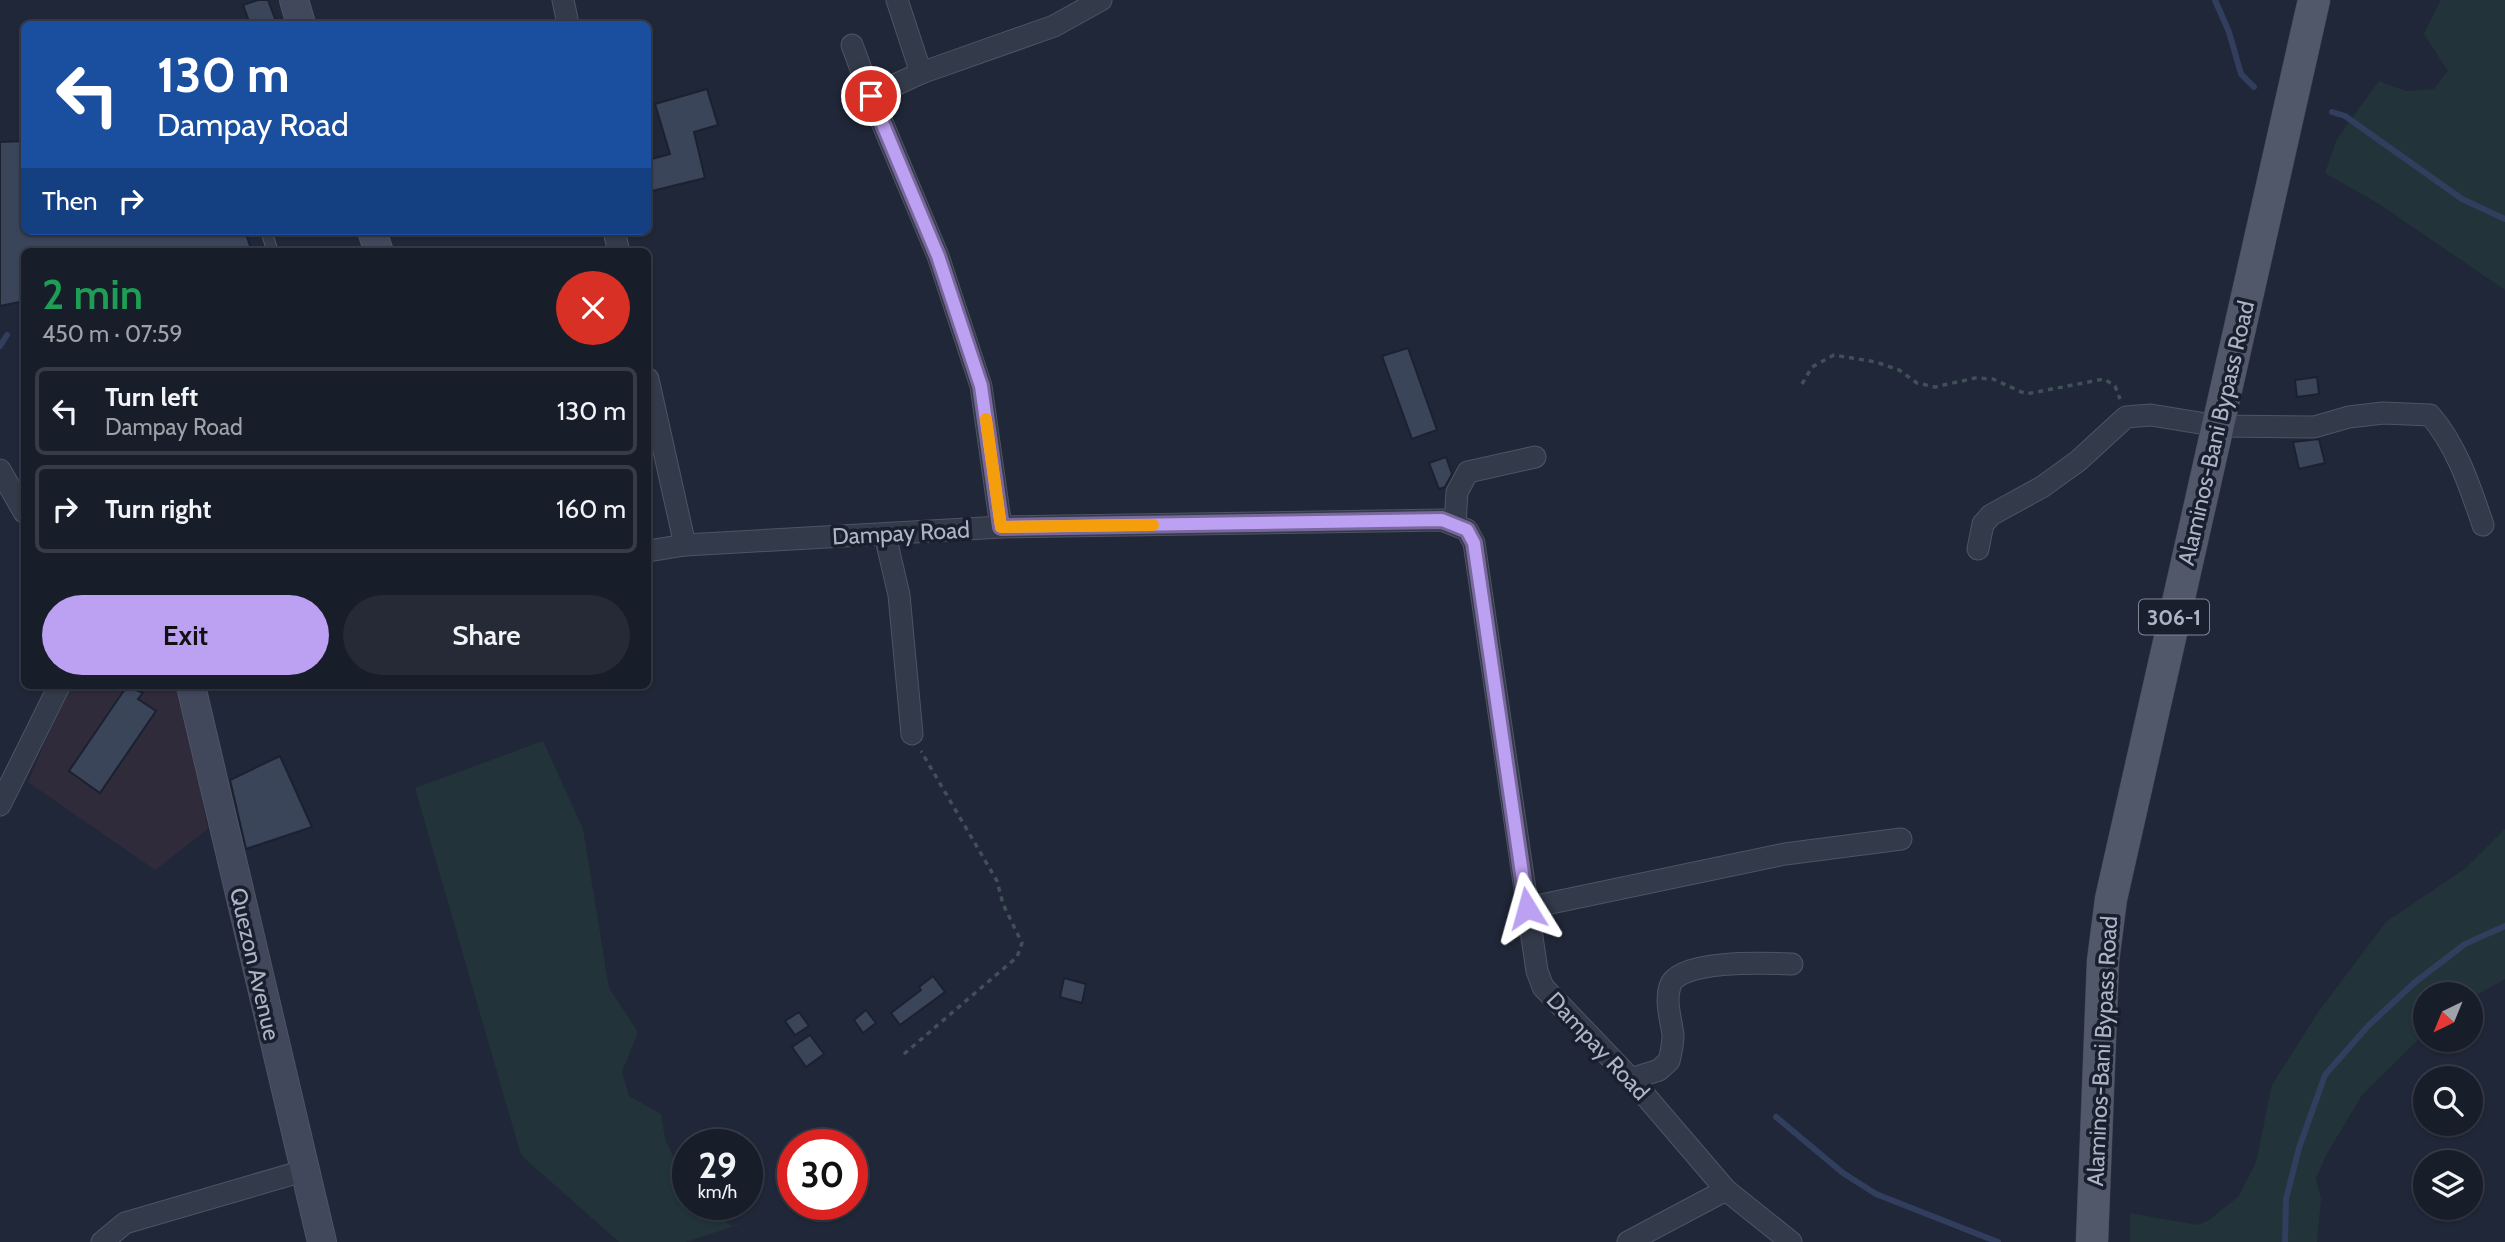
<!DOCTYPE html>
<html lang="en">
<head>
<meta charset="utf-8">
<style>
  :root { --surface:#181d2a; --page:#252a36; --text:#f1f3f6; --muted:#9fa2a8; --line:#363b47; --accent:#bca0f2 }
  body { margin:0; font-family:Cabin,sans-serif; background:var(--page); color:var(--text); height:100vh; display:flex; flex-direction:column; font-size:26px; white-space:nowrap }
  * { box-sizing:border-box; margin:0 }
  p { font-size:23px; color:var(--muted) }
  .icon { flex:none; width:38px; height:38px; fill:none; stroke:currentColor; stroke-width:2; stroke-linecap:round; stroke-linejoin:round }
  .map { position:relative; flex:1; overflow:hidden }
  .panel { position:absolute; left:21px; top:248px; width:630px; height:441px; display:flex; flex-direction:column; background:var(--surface); border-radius:10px; box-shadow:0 2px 5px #0004,0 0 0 2px var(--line) }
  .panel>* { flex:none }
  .banner { position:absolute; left:21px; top:21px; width:630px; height:214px; border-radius:10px; box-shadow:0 2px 5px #0004,0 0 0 2px var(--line); background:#1a4fa0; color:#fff; overflow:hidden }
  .needle { width:46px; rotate:223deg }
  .controls { position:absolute; left:2413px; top:982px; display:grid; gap:14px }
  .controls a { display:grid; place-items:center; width:70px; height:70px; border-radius:50%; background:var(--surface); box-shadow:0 2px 5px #0004,0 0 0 2px var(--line); font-size:35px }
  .speed { position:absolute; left:672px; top:1129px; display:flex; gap:14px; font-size:35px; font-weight:700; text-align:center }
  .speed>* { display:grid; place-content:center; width:91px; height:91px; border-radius:50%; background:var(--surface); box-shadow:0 2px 5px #0004,0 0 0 2px var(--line); line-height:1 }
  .speed small { font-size:18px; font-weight:400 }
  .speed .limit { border:10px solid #d22; background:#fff; color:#111 }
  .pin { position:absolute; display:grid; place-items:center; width:60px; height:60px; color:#fff; margin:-30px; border:4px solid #fff; border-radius:50%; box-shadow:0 2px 7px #0007 }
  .me { position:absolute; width:77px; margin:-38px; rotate:352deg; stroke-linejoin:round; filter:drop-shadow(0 0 5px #0008) }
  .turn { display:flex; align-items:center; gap:24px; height:147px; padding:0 21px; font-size:32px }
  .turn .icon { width:91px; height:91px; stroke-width:2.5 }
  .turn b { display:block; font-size:49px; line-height:60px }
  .then { display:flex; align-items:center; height:66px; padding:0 21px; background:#0003; gap:14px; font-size:26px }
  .round { display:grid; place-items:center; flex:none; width:74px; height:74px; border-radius:37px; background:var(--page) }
  .summary { display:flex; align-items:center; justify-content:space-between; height:119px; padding:0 21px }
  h1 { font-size:42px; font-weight:600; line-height:52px; color:#1e9e55 }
  .primary-button { display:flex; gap:14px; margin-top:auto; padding:14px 21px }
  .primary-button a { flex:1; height:80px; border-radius:42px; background:var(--accent); color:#111; font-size:28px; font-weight:600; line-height:80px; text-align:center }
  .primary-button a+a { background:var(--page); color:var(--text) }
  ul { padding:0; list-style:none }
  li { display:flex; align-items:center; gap:21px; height:88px; margin:0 14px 10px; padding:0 7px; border:4px solid var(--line); border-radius:10px }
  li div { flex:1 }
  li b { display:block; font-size:26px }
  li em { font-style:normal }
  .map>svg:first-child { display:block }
  .medical { fill:#2f2b3a }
  .green { fill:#223439 }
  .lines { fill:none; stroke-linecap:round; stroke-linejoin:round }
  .stream { stroke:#313e5e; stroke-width:6 }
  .building { fill:#3b4559; stroke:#1b212f; stroke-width:2 }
  .service-casing { stroke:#4e5464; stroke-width:12 }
  .minor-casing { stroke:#4e5464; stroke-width:23 }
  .secondary-casing { stroke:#4e5464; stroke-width:30 }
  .primary-casing { stroke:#3d4352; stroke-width:33 }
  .path { stroke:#3f5157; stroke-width:3.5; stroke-dasharray:5 5; stroke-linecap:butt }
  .service { stroke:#333a49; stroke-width:10 }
  .minor { stroke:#333a49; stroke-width:21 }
  .secondary { stroke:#41485c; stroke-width:28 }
  .primary { stroke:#515869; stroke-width:32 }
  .route-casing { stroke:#7a689d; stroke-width:18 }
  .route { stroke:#bca0f2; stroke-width:12 }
  .slow { stroke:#f59e0b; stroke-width:12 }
  .labels { text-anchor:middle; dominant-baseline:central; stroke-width:7; stroke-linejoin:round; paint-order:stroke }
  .shield { fill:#191f2d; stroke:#818798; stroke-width:2 }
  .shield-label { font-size:21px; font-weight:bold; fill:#adb4c6 }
  .street-label { font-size:23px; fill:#adb4c6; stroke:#191f2d }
</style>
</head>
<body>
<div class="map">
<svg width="2505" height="1242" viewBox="0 0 2505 1242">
  <rect width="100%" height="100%" fill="#202738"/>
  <!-- medical -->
  <path class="medical" d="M69,686H180L208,829L155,870L28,782Z"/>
  <!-- green -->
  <g class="green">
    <path d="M2441,0H2505V290L2379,204L2325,173L2337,139L2379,81L2406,91L2434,89L2448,71L2424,34Z"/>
    <path d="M543,741L583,829L609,988L638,1032L622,1072L629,1096L661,1114L665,1139L688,1188V1204H701L732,1226L750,1221L686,1242H619L521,1155L415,788Z"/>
    <path d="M2505,829V979L2471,998V994H2426L2425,1033L2362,1095L2326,1155L2316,1178L2321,1199L2317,1242H2130V1213L2198,1225L2209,1220L2238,1197L2256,1163L2272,1085L2319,1011L2386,922L2466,868Z"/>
  </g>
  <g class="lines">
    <!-- stream -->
    <g class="stream">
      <path d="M2215,0L2229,32L2241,74L2254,87"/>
      <path d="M2332,112L2345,116L2462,199L2505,219"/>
      <path d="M0,346L7,335"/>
      <path d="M1776,1117L1843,1173L1876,1194L1998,1242"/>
      <path d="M2285,1242L2286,1199L2299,1148L2325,1075L2368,1026L2414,983L2465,944L2505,926"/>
    </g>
  </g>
  <!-- building -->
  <g class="building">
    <path d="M258,0H268L277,24H250L243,5Z"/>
    <path d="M707,89L718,125L694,132L705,178L648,192V160L670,154L655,104Z"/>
    <path d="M24,141V231H245L252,252H24V301L0,306V142Z"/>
    <path d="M1408,348L1437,430L1412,439L1382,356Z"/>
    <path d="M2317,377L2319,394L2297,397L2295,380Z"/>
    <path d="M2319,439L2325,463L2299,469L2293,442Z"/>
    <path d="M1446,457L1452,474L1445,487L1439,489L1429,463Z"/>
    <path d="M127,686L143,693L138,699L156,711L100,793L69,771Z"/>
    <path d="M280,756L312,827L246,849L230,780Z"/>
    <path d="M933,976L945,992L900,1025L891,1013L921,990L919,987Z"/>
    <path d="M1064,978L1086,984L1082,1003L1060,997Z"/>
    <path d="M866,1010L876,1023L863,1033L854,1020Z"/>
    <path d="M799,1012L809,1026L795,1035L785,1021Z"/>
    <path d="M810,1035L824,1054L806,1067L792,1047Z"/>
  </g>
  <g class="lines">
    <defs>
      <path id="service" d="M266,231L273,252"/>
      <g id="minor">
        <path d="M563,0L568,24"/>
        <path d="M897,0L921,73"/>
        <path d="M852,45L871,96"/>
        <path d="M614,231L619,252"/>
        <path d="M648,379L685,545"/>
        <path d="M0,470L24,512"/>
        <path d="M1455,524L1457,492L1468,472L1535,457"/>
        <path d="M1001,527L981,386L938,256L871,96L921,73L1054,26L1101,0"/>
        <path d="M885,535L899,595L912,734"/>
        <path d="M1978,549L1983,524L1991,515L2042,487L2078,461L2126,417L2151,415L2218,426L2314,427L2349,417L2383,413L2430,415C2457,446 2470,487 2483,525"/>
        <path d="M648,551L685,545L1001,527L1442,520L1467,530L1474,543L1537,971L1543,987L1631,1079L1726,1190L1791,1242"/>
        <path d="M0,805L59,686"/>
        <path d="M1527,908L1785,854L1901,839"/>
        <path d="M1631,1079L1659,1070L1669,1061C1671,1053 1673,1044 1673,1035C1671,1019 1665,1002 1670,986C1678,959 1767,963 1792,964"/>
        <path d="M102,1242L125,1223L303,1171"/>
        <path d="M1628,1242L1726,1190"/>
      </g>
      <g id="secondary">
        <path d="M294,0L301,24"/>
        <path d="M372,231L379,252"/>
        <path d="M191,686L322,1242"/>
      </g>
      <path id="primary" d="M2092,1242L2103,961L2111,899L2314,0"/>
    </defs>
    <!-- service casing -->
    <use href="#service" class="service-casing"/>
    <!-- minor casing -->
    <use href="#minor" class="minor-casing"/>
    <!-- secondary casing -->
    <use href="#secondary" class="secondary-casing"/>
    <!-- primary casing -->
    <use href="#primary" class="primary-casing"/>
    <!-- path -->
    <g class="path">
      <path d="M1802,384L1812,367L1834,355L1876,362L1899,370L1917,383L1935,387L1975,378L1993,379L2026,394L2104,379L2115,386L2120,399"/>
      <path d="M904,1054L1017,957L1022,943L1003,904L997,881L921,751"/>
    </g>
    <!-- service -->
    <use href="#service" class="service"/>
    <!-- minor -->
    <use href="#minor" class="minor"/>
    <!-- secondary -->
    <use href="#secondary" class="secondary"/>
    <!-- primary -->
    <use href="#primary" class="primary"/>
  </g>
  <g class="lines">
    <defs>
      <path id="route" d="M871,96L938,256L981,386L1001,527L1442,520L1467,530L1474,543L1527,908"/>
    </defs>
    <!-- route casing -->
    <use href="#route" class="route-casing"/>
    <!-- route -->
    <use href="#route" class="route"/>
    <!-- slow -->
    <path class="slow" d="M986,419L1001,527L1153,525"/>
  </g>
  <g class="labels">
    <!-- shield labels -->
    <rect class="shield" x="2139" y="599.5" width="70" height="35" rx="5"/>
    <g class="shield-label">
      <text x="2174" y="617">306-1</text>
    </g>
    <!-- street labels -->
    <g class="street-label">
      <text transform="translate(2216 433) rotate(-77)">Alaminos-Bani Bypass Road</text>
      <text transform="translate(901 533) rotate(-3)">Dampay Road</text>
      <text transform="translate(255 964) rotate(77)">Quezon Avenue</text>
      <text transform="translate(1598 1046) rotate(47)">Dampay Road</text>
      <text transform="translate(2102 1051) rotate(-87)">Alaminos-Bani Bypass Road</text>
    </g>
  </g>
</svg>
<div class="controls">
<a><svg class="needle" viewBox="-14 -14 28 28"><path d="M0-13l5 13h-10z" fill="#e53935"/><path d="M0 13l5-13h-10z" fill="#9fa2a8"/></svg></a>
<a><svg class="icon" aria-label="search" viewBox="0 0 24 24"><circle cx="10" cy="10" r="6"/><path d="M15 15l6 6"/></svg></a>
<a><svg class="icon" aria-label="layers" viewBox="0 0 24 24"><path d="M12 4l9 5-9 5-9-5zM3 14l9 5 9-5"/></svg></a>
</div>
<div class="speed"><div>29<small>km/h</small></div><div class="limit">30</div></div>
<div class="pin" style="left:871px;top:96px;background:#d93025"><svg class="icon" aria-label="arrive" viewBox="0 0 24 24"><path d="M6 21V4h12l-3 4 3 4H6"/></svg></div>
<svg class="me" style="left:1527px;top:908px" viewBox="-20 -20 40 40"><path d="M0-17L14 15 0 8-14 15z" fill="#bca0f2" stroke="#fff" stroke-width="4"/></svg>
<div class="banner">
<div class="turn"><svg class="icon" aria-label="left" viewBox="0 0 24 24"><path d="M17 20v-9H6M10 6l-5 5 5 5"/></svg><div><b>130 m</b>Dampay Road</div></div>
<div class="then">Then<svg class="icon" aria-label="right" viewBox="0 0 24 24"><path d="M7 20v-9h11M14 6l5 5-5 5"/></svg></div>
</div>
<section class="panel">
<div class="summary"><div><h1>2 min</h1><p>450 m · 07:59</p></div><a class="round" style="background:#d93025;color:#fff"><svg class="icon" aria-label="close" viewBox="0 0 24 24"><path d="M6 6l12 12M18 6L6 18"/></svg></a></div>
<ul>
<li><svg class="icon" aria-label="left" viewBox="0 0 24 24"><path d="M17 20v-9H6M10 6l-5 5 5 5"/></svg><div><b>Turn left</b><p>Dampay Road</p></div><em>130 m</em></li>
<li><svg class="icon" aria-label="right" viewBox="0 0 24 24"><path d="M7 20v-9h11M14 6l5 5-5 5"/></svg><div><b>Turn right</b></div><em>160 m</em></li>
</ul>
<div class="primary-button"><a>Exit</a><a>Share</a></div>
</section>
</div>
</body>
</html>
